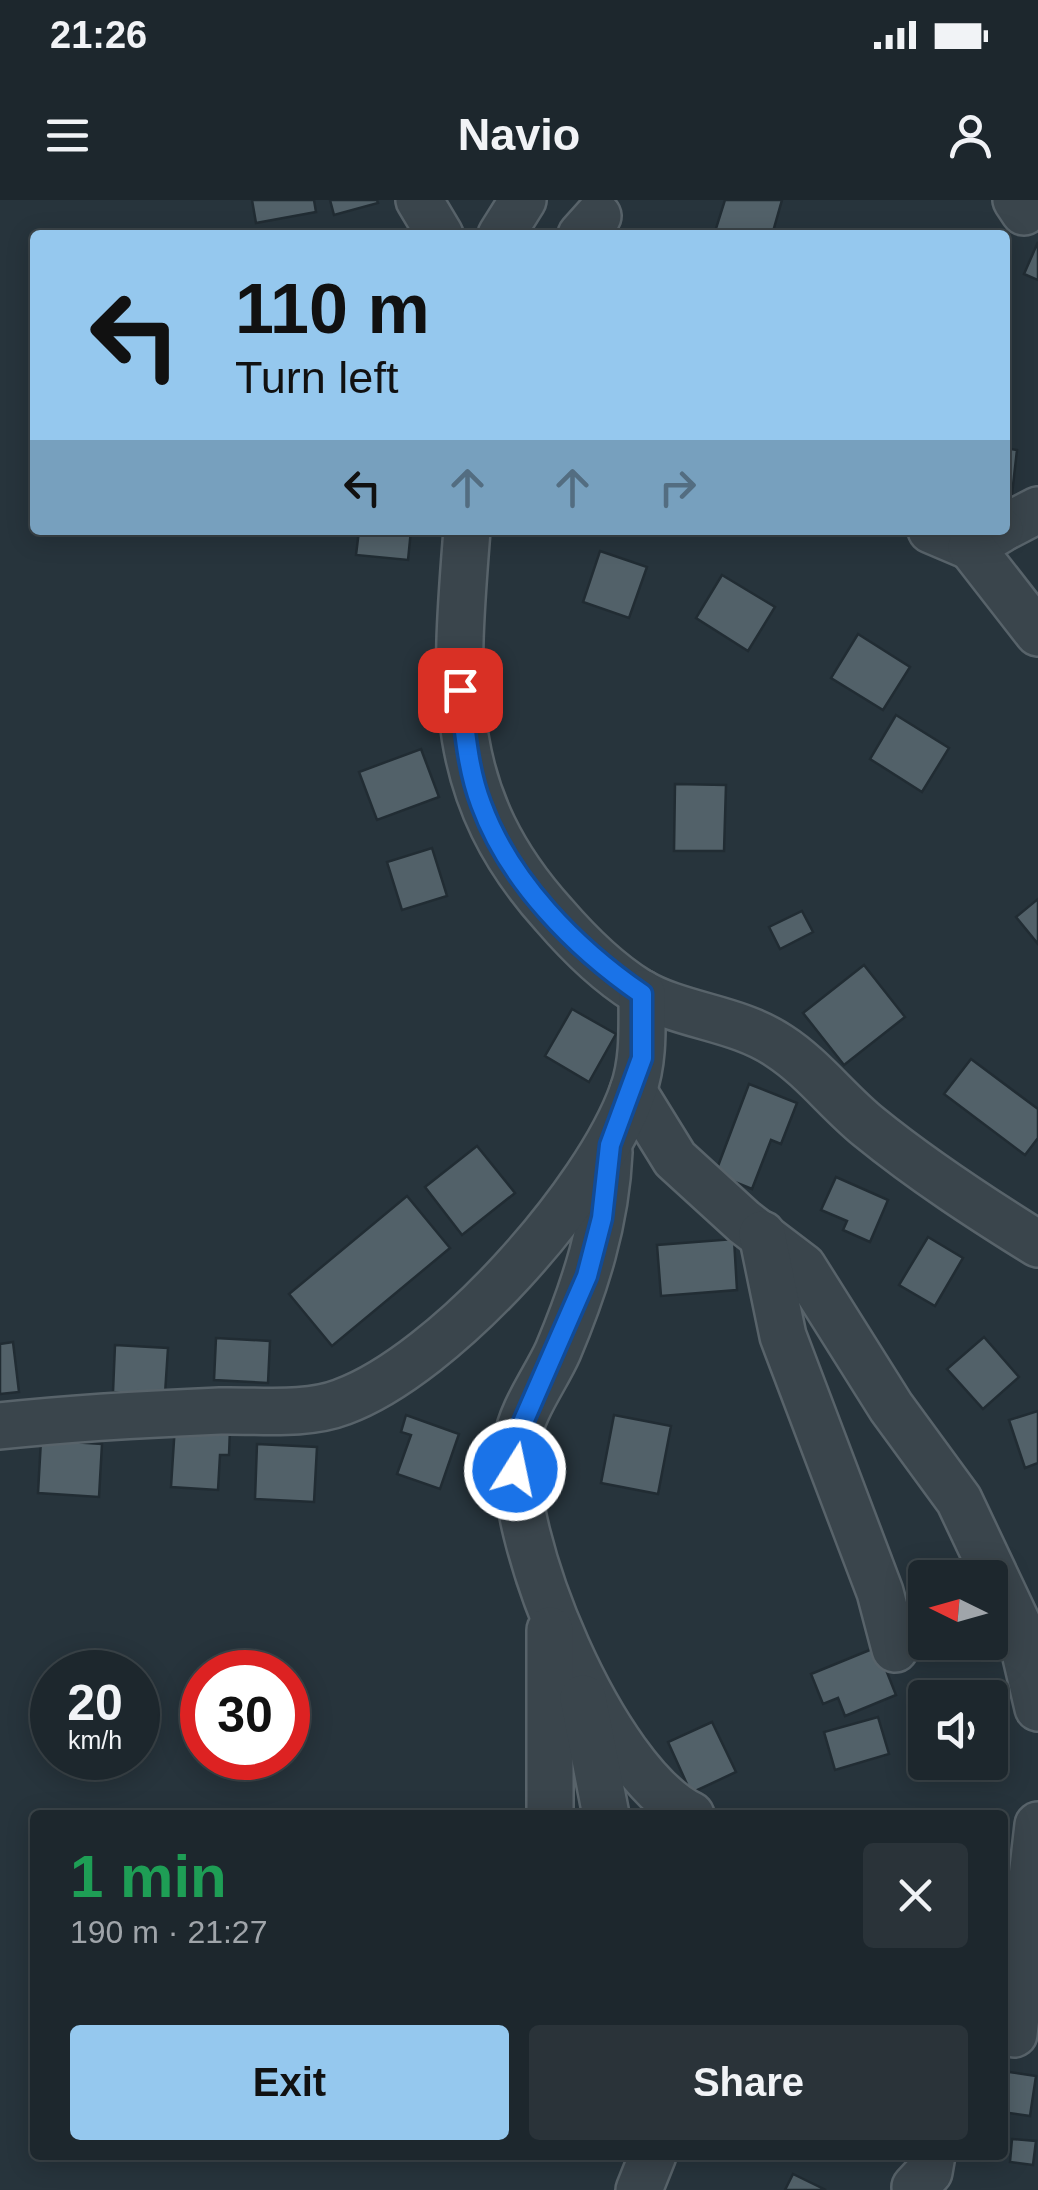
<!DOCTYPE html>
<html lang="en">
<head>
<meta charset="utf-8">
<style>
  :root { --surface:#1d272d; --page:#2a3339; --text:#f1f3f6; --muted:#a0a5aa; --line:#3b4449; --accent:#95c8ee }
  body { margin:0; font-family:Helvetica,sans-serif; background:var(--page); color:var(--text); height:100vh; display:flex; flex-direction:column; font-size:38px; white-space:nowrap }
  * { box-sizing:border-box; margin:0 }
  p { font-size:32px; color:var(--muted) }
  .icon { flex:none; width:55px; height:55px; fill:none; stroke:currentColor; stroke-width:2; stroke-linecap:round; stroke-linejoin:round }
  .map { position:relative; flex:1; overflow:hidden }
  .side { position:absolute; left:30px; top:1610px; width:978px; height:350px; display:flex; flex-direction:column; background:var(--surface); border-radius:10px; box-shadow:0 5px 25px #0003,0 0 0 2px var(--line) }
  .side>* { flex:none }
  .hud { position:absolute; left:30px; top:30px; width:980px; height:305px; border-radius:10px; box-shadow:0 5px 25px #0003,0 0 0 2px var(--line); background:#95c8ee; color:#111; overflow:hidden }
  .needle { width:65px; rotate:275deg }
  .fabs { position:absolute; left:908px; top:1360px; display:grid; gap:20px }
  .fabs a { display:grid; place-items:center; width:100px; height:100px; border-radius:10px; background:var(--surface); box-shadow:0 5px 25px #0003,0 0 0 2px var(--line); font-size:50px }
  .speed { position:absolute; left:30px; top:1450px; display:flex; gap:20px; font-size:50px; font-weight:700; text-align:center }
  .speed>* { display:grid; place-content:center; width:130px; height:130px; border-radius:50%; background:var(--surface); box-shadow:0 5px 25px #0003,0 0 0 2px var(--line); line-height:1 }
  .speed small { font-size:25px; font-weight:400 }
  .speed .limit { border:15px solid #d22; background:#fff; color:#111 }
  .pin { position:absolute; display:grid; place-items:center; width:85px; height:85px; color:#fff; margin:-42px; border-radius:20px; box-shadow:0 5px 15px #0006 }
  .me { position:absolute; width:110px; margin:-55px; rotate:10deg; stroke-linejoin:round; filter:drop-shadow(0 0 8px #0008) }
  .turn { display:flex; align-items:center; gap:35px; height:210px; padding:0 40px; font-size:45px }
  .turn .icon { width:130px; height:130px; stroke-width:2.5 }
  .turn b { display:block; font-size:70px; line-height:85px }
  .lanes { display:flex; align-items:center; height:95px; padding:0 40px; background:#0003; justify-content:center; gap:50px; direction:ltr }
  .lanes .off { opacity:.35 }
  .round { display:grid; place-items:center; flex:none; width:105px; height:105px; border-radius:10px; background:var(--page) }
  .summary { display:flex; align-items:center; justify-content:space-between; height:170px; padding:0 40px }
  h1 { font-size:60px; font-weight:700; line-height:75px; color:#1e9e55 }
  .button { display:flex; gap:20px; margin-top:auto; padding:20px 40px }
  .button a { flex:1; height:115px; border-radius:10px; background:var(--accent); color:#111; font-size:40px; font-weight:700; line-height:115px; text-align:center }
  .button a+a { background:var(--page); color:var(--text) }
  .status { display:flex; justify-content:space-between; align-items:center; height:70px; padding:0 50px; background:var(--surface); direction:ltr }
  .status svg { height:28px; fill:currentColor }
  header { display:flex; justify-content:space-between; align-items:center; height:130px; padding:0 40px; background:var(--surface); font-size:45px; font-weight:700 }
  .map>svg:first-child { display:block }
  .building { fill:#526169; stroke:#212c33; stroke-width:2.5 }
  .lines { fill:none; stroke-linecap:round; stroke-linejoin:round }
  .minor-casing { stroke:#58636a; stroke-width:50 }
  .minor { stroke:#3a454c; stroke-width:45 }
  .route-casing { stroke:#114b97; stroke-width:25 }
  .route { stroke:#1a73e8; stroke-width:18 }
</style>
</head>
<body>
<div class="status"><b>21:26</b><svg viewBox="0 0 49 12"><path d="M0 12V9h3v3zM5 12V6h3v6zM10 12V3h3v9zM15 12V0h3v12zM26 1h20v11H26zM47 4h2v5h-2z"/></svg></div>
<header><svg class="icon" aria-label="menu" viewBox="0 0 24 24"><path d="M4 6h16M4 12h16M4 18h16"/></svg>Navio<svg class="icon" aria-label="person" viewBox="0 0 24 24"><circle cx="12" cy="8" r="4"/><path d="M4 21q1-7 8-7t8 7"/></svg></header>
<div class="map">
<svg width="1038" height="1990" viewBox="0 0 1038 1990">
  <rect width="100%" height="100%" fill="#27343c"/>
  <!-- building -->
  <g class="building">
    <path d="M252,0H314L316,12L256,23Z"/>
    <path d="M330,0H377L378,3L334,15Z"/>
    <path d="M725,0H782L772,35H714Z"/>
    <path d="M1038,42V80L1024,74Z"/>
    <path d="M1005,248L1017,250L1010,312L1005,311Z"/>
    <path d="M359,330H411L408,360L356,355Z"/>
    <path d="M600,351L647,367L629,418L583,402Z"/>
    <path d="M722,375L775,407L748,451L696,418Z"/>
    <path d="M858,434L910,467L883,510L831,478Z"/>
    <path d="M896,515L949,548L922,592L870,559Z"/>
    <path d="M421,549L439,597L377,620L359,572Z"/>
    <path d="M675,584L726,585L724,651H674Z"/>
    <path d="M432,648L447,696L402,710L387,662Z"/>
    <path d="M1038,699V744L1016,717Z"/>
    <path d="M802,711L813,732L780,749L769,727Z"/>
    <path d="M864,765L905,817L844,865L803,813Z"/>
    <path d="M572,809L616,834L589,882L545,856Z"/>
    <path d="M971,859L1038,909V938L1025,955L944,894Z"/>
    <path d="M749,884L797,903L781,944L771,940L752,989L715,974Z"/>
    <path d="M477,946L515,993L462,1035L425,987Z"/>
    <path d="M836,977L888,1000L870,1042L843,1030L847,1021L821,1010Z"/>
    <path d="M407,996L450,1048L332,1146L289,1094Z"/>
    <path d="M928,1037L963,1058L935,1106L899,1085Z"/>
    <path d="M734,1039L737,1090L661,1096L657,1045Z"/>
    <path d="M984,1137L1019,1177L983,1209L947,1169Z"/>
    <path d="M216,1138L270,1141L268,1183L214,1180Z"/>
    <path d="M13,1142L19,1192L0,1194V1144Z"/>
    <path d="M115,1145L168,1148L165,1194L113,1192Z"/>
    <path d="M1038,1211V1263L1025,1268L1009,1220Z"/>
    <path d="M406,1215L459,1234L440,1289L397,1274L411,1235L401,1232Z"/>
    <path d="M614,1215L671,1226L658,1294L601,1283Z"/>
    <path d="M175,1225L230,1229L229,1255H220L218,1290L171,1287Z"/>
    <path d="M41,1240L102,1244L99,1297L38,1293Z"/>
    <path d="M257,1244L317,1247L314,1302L255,1299Z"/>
    <path d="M877,1447L896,1495L845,1516L838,1498L823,1504L811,1474Z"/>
    <path d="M878,1517L889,1554L835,1570L824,1532Z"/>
    <path d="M712,1522L736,1572L691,1593L668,1542Z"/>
    <path d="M1002,1871L1036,1876L1030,1916L1002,1912Z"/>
    <path d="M1012,1939L1036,1941L1033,1965L1010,1962Z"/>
    <path d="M793,1974L826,1990H785Z"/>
  </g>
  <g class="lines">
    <defs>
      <g id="minor">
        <path d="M419,0L440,35"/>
        <path d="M1016,0L1024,12"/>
        <path d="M501,35L523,0"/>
        <path d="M581,35L598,16"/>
        <path d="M1005,327L1038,310"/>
        <path d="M467,330C455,484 444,593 554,715C579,744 606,771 638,791C682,817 736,817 779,846C813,868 838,902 869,927C923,971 980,1008 1038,1044"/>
        <path d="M931,330L971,347L1000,330"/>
        <path d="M971,347L1038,433"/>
        <path d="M633,891L675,959L744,1022L803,1067L891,1207L959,1300L1019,1427L1038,1508"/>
        <path d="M609,952C606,1022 585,1087 558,1151C546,1178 521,1211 517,1241C505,1336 604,1572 691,1615"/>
        <path d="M762,1034L783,1136L880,1392L895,1449"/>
        <path d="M0,1226C74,1218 146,1214 220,1211C259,1210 306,1216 342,1202C444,1165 597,994 633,891C644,860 642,827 642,793"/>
        <path d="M550,1430V1615"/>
        <path d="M583,1498L606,1615"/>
        <path d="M1014,1834L1038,1625"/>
        <path d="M915,1987L929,1972L932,1955"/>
        <path d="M639,1990L653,1955"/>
      </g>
    </defs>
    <!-- minor casing -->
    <use href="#minor" class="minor-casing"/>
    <!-- minor -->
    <use href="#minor" class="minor"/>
  </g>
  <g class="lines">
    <defs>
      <path id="route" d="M460,490C465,528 467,567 481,604C509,681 575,748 642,794V858L610,945L602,1018L587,1076L517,1236L515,1270"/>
    </defs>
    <!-- route casing -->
    <use href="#route" class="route-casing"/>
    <!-- route -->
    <use href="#route" class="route"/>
  </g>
</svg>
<div class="fabs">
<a><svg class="needle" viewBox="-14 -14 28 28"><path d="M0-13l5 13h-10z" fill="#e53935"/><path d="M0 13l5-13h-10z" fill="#a0a5aa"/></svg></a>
<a><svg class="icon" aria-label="sound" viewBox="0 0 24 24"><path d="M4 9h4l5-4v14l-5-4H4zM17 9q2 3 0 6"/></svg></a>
</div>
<div class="speed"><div>20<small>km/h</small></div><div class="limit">30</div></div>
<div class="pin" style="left:460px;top:490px;background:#d93025"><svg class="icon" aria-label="arrive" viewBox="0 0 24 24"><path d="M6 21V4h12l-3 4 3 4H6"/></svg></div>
<svg class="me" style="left:515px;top:1270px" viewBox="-20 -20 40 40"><circle r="17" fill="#1a73e8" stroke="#fff" stroke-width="3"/><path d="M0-11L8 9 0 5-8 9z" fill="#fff"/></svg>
<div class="hud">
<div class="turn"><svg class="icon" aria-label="left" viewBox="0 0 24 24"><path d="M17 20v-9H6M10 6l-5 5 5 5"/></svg><div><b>110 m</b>Turn left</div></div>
<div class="lanes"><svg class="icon" aria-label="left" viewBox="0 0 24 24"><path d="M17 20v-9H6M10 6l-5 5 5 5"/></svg><svg class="icon off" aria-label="ahead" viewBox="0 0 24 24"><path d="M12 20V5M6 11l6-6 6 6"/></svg><svg class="icon off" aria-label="ahead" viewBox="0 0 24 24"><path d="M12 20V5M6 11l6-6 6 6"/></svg><svg class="icon off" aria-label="right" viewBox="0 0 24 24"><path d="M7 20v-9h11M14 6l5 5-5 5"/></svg></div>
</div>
<section class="side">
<div class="summary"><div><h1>1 min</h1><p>190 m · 21:27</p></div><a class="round"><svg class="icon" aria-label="close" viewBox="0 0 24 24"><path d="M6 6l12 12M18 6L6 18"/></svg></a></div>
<div class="button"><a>Exit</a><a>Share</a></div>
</section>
</div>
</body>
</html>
